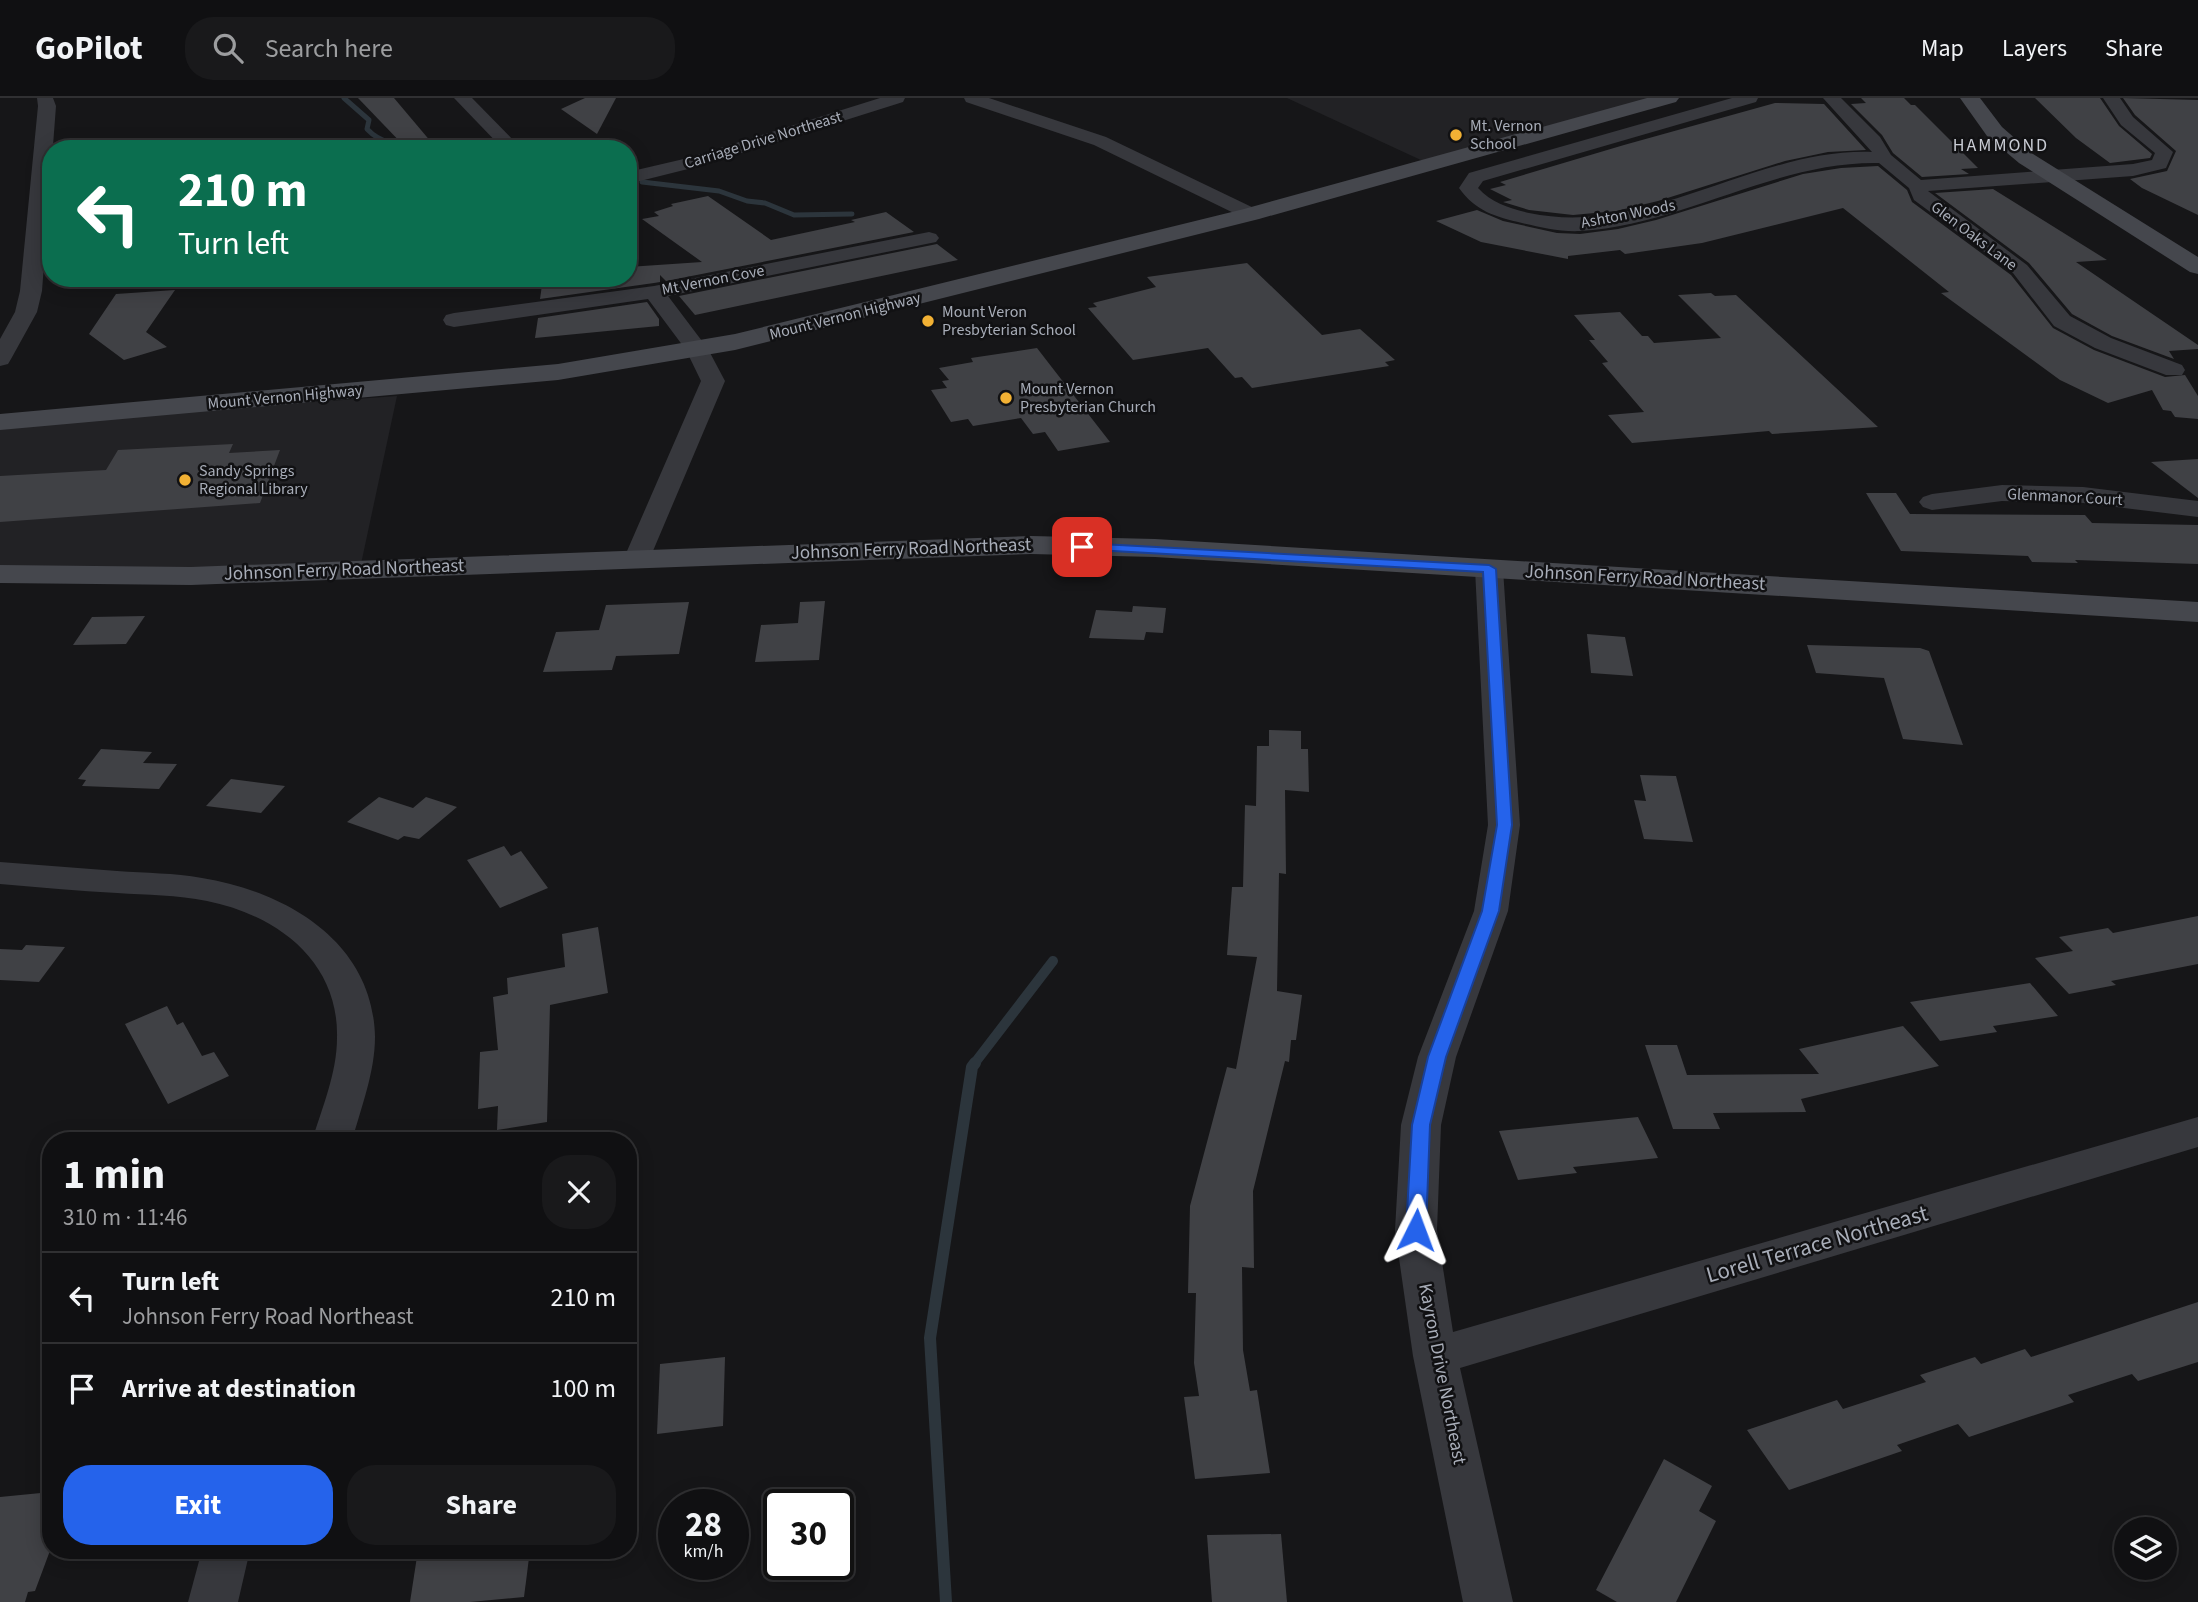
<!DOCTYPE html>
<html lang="en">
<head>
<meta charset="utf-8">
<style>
  :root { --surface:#101012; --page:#19191b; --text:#f1f3f6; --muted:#9c9d9f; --line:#303032; --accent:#2563eb }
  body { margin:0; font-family:"Source Sans 3",sans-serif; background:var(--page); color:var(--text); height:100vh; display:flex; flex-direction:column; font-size:26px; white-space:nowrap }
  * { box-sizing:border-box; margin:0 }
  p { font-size:23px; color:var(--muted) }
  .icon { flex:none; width:38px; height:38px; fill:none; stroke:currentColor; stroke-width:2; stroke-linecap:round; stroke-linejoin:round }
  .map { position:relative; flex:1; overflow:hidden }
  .panel { position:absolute; left:42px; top:1034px; width:595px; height:427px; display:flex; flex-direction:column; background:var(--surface); border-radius:28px; box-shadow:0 4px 18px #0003,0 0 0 2px var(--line) }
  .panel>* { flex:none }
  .banner { position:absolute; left:42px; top:42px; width:595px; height:147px; border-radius:28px; box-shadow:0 4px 18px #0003,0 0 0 2px var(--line); background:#0b6e4f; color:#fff; overflow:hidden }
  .fabs { position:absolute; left:2114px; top:1419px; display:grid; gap:14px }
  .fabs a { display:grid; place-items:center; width:63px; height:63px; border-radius:50%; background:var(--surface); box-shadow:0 4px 18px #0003,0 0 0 2px var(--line); font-size:35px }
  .speed { position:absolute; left:658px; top:1391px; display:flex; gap:14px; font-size:35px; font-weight:700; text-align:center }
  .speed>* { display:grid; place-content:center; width:91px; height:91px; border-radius:50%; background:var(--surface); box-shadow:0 4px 18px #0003,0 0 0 2px var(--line); line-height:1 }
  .speed small { font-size:18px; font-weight:400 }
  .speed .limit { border:4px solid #111; border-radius:10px; background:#fff; color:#111 }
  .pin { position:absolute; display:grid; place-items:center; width:60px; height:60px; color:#fff; margin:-30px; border-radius:14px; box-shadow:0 4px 10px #0006 }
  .me { position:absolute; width:77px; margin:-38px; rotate:3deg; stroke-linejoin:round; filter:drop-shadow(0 0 5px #0008) }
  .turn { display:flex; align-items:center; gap:24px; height:147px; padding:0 21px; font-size:32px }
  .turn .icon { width:91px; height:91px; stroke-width:2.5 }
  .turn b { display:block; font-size:49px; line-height:60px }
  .round { display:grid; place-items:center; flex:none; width:74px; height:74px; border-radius:28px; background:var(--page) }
  .overview { display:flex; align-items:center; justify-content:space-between; height:119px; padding:0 21px }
  h1 { font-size:42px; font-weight:700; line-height:52px }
  .cta { display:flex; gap:14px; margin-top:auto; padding:14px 21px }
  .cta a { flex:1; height:80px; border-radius:28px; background:var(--accent); color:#fff; font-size:28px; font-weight:700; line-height:80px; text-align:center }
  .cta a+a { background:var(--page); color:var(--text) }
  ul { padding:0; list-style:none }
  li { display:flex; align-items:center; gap:21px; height:91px; padding:0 21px; border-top:2px solid var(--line) }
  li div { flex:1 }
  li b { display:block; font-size:26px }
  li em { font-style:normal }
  header { display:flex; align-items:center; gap:42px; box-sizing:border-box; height:98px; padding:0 35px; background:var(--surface); border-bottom:2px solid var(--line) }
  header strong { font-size:33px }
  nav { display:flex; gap:38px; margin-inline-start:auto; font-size:24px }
  .search { width:490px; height:63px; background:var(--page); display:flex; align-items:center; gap:18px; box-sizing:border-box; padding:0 24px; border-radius:28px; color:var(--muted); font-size:26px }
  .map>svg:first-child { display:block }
  .built { fill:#222225 }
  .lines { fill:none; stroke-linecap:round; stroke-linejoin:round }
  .stream-far2 { stroke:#2c353c; stroke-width:5 }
  .stream-far1 { stroke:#2c353c; stroke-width:10 }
  .stream { stroke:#2c353c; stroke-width:12 }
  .building { fill:#404145 }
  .street { fill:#37383d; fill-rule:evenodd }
  .secondary { fill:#45474d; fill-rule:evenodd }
  .route { fill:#2563eb; stroke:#184099; stroke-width:2 }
  .poi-dot { fill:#f2b134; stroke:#111113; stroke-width:2.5 }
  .labels { text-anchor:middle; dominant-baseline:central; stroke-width:5; stroke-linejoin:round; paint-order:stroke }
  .far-poi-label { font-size:16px; fill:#a8adb8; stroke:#111113; text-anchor:start }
  .far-street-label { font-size:16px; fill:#a8adb8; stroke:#111113 }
  .far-neighbourhood-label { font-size:18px; letter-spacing:2px; fill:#c9ccd4; stroke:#111113 }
  .street-label { font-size:19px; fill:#a8adb8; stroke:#111113 }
  .near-street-label { font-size:23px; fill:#a8adb8; stroke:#111113 }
</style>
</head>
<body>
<header>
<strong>GoPilot</strong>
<div class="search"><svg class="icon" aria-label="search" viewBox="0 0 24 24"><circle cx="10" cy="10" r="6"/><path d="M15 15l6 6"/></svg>Search here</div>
<nav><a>Map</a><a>Layers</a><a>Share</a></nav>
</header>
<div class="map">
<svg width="2198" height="1504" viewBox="0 0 2198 1504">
  <rect width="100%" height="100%" fill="#161618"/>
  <!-- built -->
  <g class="built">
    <path d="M1287,0H1666L1436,69Z"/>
    <path d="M397,298L358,480L0,474V327Z"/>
  </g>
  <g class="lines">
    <!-- stream-far2 -->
    <g class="stream-far2">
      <path d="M344,0L369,22L367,31C381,46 398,47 417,48"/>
      <path d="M642,84L719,93L747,103L765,105L794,117L852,116"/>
    </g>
    <!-- stream-far1 -->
    <path class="stream-far1" d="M974,966L1053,863"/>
    <!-- stream -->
    <path class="stream" d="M946,1504L930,1240L972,969L975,965"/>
  </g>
  <!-- building -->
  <g class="building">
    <path d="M358,0H394L437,51H407Z"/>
    <path d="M585,0H616L597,36L561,11Z"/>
    <path d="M1861,0H1904L1911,7H1915L1978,70L1961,71L1969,76L1922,79L1893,55L1882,37L1851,6L1866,5Z"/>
    <path d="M2035,0H2100L2119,28L2152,56L2150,60L2110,65L2076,40Z"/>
    <path d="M2123,0L2198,2V117L2142,90L2130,81L2167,73L2176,53L2135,17Z"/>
    <path d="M1775,5L1824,6L1866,52L1828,54L1785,63L1658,103L1616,113L1573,117L1529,112L1503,104L1512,102L1490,91L1506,87L1500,84L1624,47Z"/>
    <path d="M1878,68L1907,92L1912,104L2011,177L2053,230L2094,252L2165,279L2185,277L2198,298V321L2175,319L2171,313L2163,312L2152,292L2108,305L2060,282L1941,195L1949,194L1843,110L1702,145L1625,156L1620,152L1568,158V161L1481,144L1436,123L1477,112L1503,123L1557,135L1580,136L1618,131L1656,122L1803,76L1841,70Z"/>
    <path d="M1993,91L2107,162L2076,164L2198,247V251L2169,253L2174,261L2112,238L2072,216L2029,165L1935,95Z"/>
    <path d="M708,98L771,142L855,124L851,122L886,114L914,134L666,183L660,177V184L654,185L540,201L543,180H628V169L702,164L642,121L659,118L654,114L673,108L671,106Z"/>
    <path d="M937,146L958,162L695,217L679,198Z"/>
    <path d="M1247,165L1322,237L1360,231L1395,262L1385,264L1389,268L1252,290L1242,279L1235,280L1208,250L1133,262L1088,210L1097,209L1093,205L1156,189L1147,179Z"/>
    <path d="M175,192L146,234L167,249L124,262L89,236L116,196Z"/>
    <path d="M1711,195L1715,198L1736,197L1878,329L1772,336L1769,333L1632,345L1608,317L1644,314L1602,265L1608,264L1589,242H1595L1574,217L1620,214L1642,238H1648L1654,245L1721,240L1678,197Z"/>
    <path d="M647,204L659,221V228L535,240L538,220Z"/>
    <path d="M1037,250L1054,272L1110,344L1058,353L1045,334L1033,336L1021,320L973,328L968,321L951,324L931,292L947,290L942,283L949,282L939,270L973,264L971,260Z"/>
    <path d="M233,346L229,355L280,352L260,405L0,424V378L106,372L118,352Z"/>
    <path d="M2198,361V400L2151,364Z"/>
    <path d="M1866,395H1896L1910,416L2085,417L2092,425L2198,427V466L2075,462L2078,465L2032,464L2028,458L1901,453Z"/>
    <path d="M825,503L819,562L755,564L761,527L798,525L800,504Z"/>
    <path d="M689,504L679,556L616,558L612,572L543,574L556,534L599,532L606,507Z"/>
    <path d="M1133,508L1166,510L1163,535L1146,534L1144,542L1089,540L1096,512L1132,514Z"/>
    <path d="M145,518L126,546L73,547L92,519Z"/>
    <path d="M1587,536L1625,539L1633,578L1591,575Z"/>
    <path d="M1807,547L1920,550L1929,553L1963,647L1903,641L1884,580L1816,575Z"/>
    <path d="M1269,632L1301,633V651H1308L1309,694L1285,692L1286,776L1279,775L1277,893L1302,897L1296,942H1291L1289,964L1285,963L1253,1093L1254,1170L1242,1169L1243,1252L1250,1293L1257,1292L1270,1375L1195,1381L1184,1299L1199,1298L1194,1265L1196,1195H1188L1190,1108L1227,969L1236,971L1257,859L1227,857L1232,789H1243L1245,707L1256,708L1257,648H1269Z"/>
    <path d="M101,651L152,654L143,665L177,666L159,691L82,688L86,682L78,681Z"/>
    <path d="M1640,677L1676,678L1693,744L1644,741L1634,702L1646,703Z"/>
    <path d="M231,681L285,688L261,715L206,708Z"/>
    <path d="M379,699L413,710L426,699L457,709L419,741L404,738L398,742L347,724Z"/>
    <path d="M504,748L511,758L521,753L548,790L500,810L467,762Z"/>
    <path d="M2198,818V866L2111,883L2116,887L2069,896L2035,860L2073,853L2059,839L2108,830L2113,835Z"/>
    <path d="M598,829L608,895L550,907L547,1024L497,1032L498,1008L478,1011L480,954L498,952L493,899L508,896L507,880L565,869L562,836Z"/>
    <path d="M26,847L65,849L39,884L0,882V851L22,852Z"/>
    <path d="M2030,885L2058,918L1993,928L1997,934L1940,943L1910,904Z"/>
    <path d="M167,908L177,927L183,924L202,958L214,954L229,978L168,1006L125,926Z"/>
    <path d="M1903,928L1939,968L1801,1001L1806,1014L1713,1015L1720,1031H1673L1645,947H1677L1687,977L1819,976L1799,951Z"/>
    <path d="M1638,1019L1658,1060L1573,1069L1577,1075L1518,1082L1499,1033Z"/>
    <path d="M2198,1204V1264L2138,1283L2132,1276L2068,1297L2074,1304L1969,1339L1958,1326L1897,1347L1902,1353L1789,1392L1747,1332L1837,1302L1843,1311L1926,1284L1920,1277L1975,1259L1981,1266L2025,1251L2031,1259Z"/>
    <path d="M725,1259L723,1328L657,1336L660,1266Z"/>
    <path d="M1664,1361L1712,1388L1699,1413L1716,1423L1676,1504H1617L1596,1492Z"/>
    <path d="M51,1394V1450L35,1493L28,1494L25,1504H0V1399Z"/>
    <path d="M1281,1436L1287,1504H1212L1207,1437Z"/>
    <path d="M418,1452H530L524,1499L470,1504H410Z"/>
  </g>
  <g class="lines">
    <!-- street -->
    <g class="street">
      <path d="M37,0H53L56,8L42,193L37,214L11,261L8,266L0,268V241L15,214L20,193L38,8Z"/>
      <path d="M454,0H472L522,51H503Z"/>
      <path d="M880,0H905L903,4L700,68L628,86V74L688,60Z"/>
      <path d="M964,0H989L1106,39L1258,112L1261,116L1258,120H1244L1094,47L966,4Z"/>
      <path d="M1732,0H1758L1756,4L1483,83L1478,90C1492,105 1509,110 1529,115C1649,140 1754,50 1872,54L1823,0H1841L1880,39L1891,57L1921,82L2133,66L2152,62L2155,55L2121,27L2103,0H2120L2133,19L2173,54L2166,70L2133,78L1928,93L2027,167L2070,218L2111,240L2182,267L2185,272L2182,277H2166L2095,250L2054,228L2013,175L1914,102L1909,90L1879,65C1775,63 1683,127 1580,133C1560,134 1540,129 1522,125C1496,119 1475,113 1459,90L1469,75Z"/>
      <path d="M929,134L936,136L939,140L936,144L668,198L708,251L725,283L650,460L647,466L637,468L627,466L624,460L701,283L686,252L648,201L454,229L446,227L443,222L446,217L454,215L654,188Z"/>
      <path d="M2002,387L2083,389L2198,403V419L2083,405L2002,403L1932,412L1923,409L1919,404L1923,399L1932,396Z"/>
      <path d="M1489,463L1499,465L1503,471L1520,727L1508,813L1456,959L1441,1027L1437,1132L1453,1234L2198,1019V1049L1460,1270L1513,1504H1463L1413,1258L1395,1132L1401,1027L1418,959L1474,813L1488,727L1475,471L1479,465Z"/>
      <path d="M0,764C39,767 78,770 117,773C146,775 174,775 202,780C287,794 373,844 375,939C375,974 361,1010 352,1043H312C322,1010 337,975 337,940C339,863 277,817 207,803C177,797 147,797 117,795C78,793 39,789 0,786Z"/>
      <path d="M202,1452H250L238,1504H188Z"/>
    </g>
    <!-- secondary -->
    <g class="secondary">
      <path d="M1647,0H1679L1676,4L1259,121L735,252L558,282L0,332V316L558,266L735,236L1244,111Z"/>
      <path d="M1960,0H1980L2002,29L2033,56L2198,159V176L2190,174L2019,65L1987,38Z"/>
      <path d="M1031,438L1155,441L2198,504V524L1155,459L1031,456L191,487L0,485V467L191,469Z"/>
    </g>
  </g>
  <!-- route -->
  <path class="route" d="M1082,445L1489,467L1496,471L1512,727L1499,813L1446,959L1430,1027L1426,1132L1423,1138L1416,1140L1409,1138L1406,1132L1412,1027L1428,959L1482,813L1497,727L1483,474L1078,451L1076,449Z"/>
  <!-- markers -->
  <g class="poi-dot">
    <circle cx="1456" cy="37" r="7"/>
    <circle cx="928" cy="223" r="7"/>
    <circle cx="1006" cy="300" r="7"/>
    <circle cx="185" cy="382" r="7"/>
  </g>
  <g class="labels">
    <!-- far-poi labels -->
    <g class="far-poi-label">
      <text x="1470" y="28">Mt. Vernon<tspan x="1470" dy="18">School</tspan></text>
      <text x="942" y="214">Mount Veron<tspan x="942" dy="18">Presbyterian School</tspan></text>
      <text x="1020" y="291">Mount Vernon<tspan x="1020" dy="18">Presbyterian Church</tspan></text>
      <text x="199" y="373">Sandy Springs<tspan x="199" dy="18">Regional Library</tspan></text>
    </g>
    <!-- far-street labels -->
    <g class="far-street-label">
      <text transform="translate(763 42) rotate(-17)">Carriage Drive Northeast</text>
      <text transform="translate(1628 116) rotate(-11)">Ashton Woods</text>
      <text transform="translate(1974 138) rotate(37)">Glen Oaks Lane</text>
      <text transform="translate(713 182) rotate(-11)">Mt Vernon Cove</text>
      <text transform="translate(845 218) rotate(-14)">Mount Vernon Highway</text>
      <text transform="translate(285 299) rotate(-5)">Mount Vernon Highway</text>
      <text transform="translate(2065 399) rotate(3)">Glenmanor Court</text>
    </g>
    <!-- far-neighbourhood labels -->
    <g class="far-neighbourhood-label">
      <text x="2001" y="47">HAMMOND</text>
    </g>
    <!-- street labels -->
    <g class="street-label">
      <text transform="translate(911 451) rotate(-2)">Johnson Ferry Road Northeast</text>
      <text transform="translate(344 472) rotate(-2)">Johnson Ferry Road Northeast</text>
      <text transform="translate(1645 480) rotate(3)">Johnson Ferry Road Northeast</text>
      <text transform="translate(1442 1276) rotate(79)">Kayron Drive Northeast</text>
    </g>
    <!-- near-street labels -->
    <g class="near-street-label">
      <text transform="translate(1817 1146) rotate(-16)">Lorell Terrace Northeast</text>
    </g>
  </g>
</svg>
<div class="fabs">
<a><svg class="icon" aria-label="layers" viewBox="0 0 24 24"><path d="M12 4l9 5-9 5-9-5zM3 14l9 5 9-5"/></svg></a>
</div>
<div class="speed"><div>28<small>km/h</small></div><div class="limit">30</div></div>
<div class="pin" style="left:1082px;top:449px;background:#d93025"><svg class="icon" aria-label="arrive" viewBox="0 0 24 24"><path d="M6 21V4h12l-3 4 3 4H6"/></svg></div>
<svg class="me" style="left:1416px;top:1132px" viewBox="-20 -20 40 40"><path d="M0-17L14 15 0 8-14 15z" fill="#2563eb" stroke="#fff" stroke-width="4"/></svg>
<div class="banner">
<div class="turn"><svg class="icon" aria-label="left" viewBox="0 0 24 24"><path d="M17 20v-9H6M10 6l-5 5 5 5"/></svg><div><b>210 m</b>Turn left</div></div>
</div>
<section class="panel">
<div class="overview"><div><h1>1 min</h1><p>310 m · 11:46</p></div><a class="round"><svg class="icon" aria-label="close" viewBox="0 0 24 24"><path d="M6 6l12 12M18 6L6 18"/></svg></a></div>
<ul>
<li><svg class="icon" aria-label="left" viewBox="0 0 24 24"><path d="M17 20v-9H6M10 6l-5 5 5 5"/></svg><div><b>Turn left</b><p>Johnson Ferry Road Northeast</p></div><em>210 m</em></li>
<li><svg class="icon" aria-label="arrive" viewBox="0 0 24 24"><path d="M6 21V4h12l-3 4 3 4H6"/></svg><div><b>Arrive at destination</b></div><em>100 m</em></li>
</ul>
<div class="cta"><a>Exit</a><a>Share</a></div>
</section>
</div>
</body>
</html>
